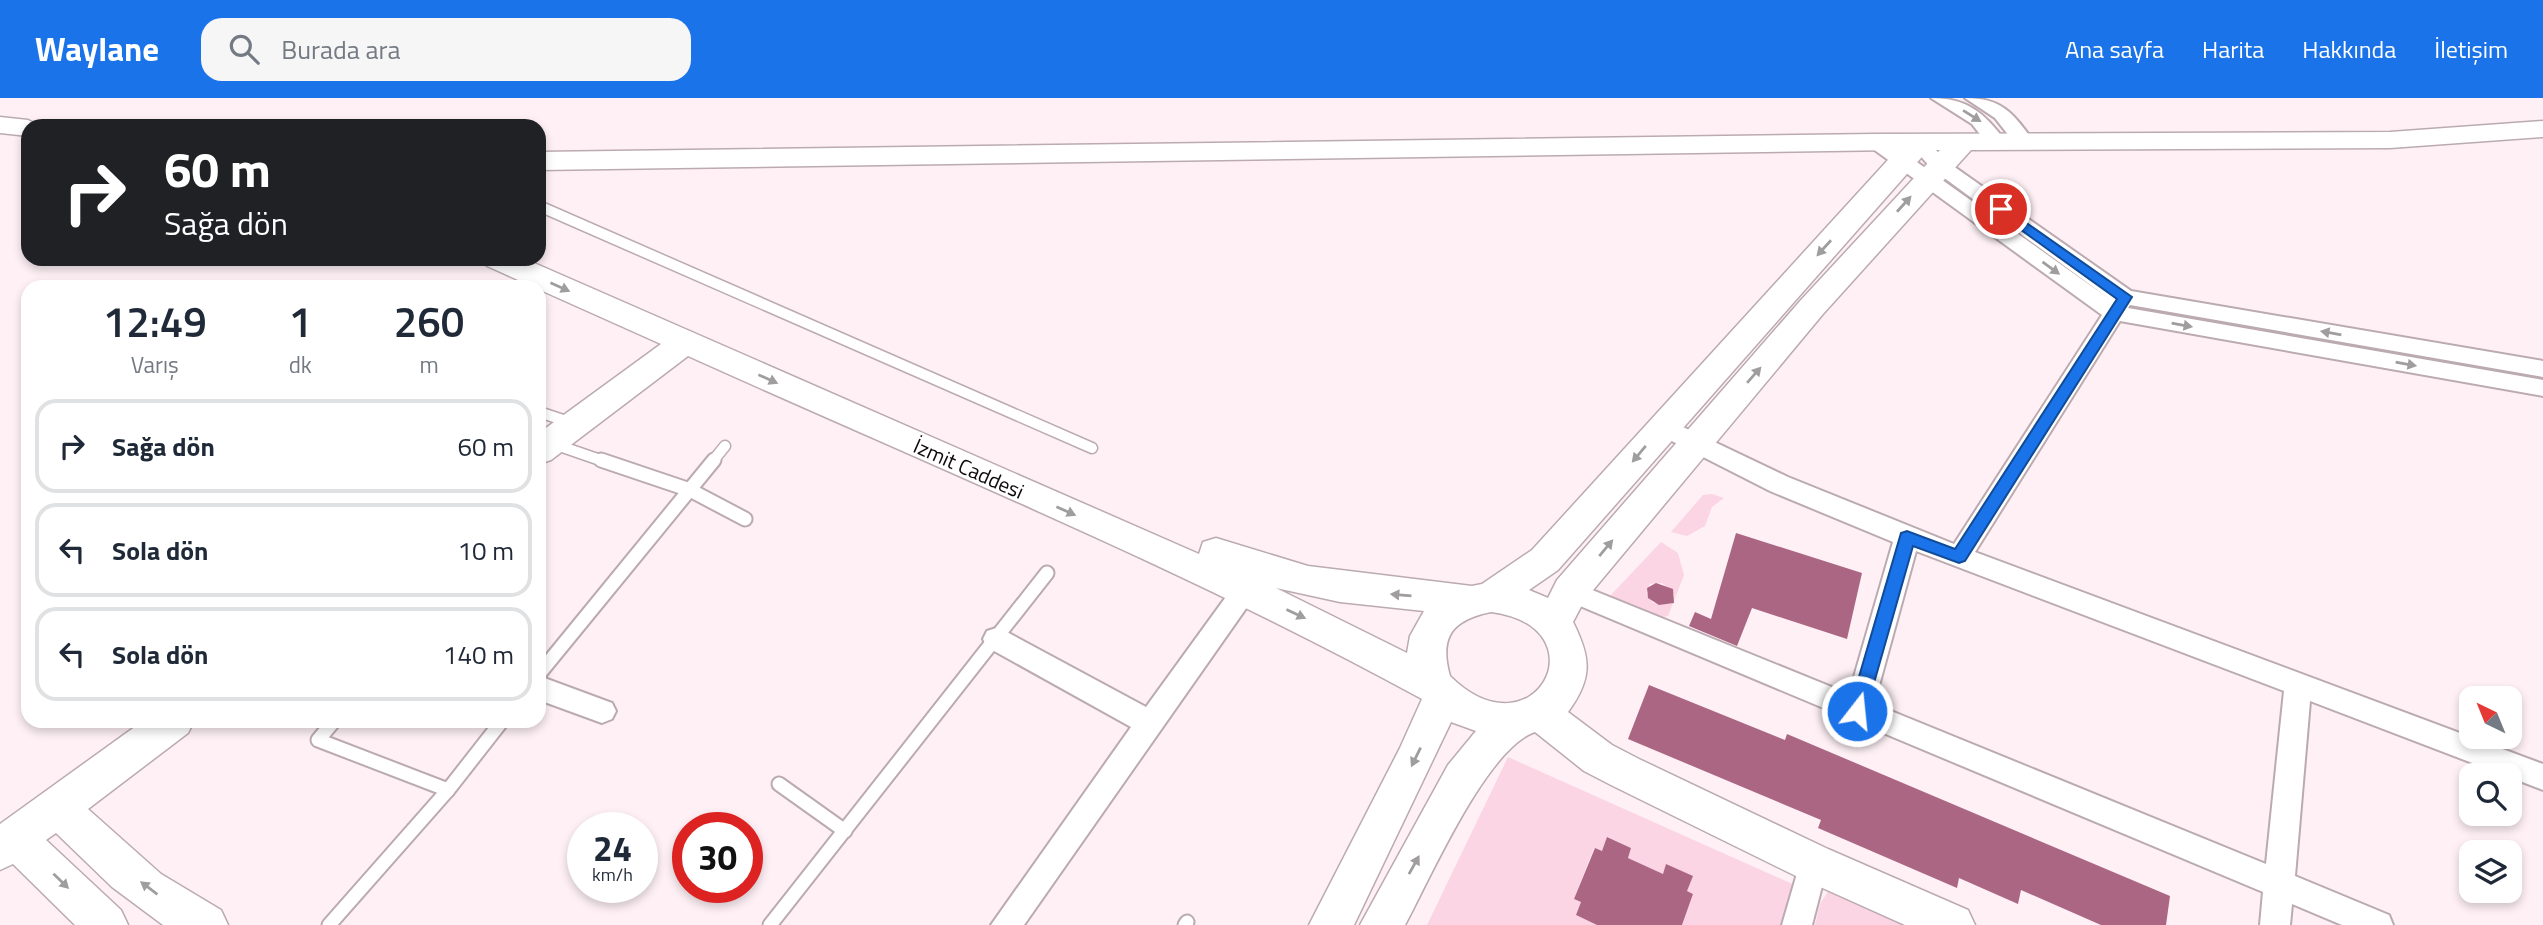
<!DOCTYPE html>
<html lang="tr">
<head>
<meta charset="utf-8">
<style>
  :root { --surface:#fff; --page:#f6f6f7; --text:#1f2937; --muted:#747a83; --line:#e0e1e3; --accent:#1a73e8 }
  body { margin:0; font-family:"Titillium Web",sans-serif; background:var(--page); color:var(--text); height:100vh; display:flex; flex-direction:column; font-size:26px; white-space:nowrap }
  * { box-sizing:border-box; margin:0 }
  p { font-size:23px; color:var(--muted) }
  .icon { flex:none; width:38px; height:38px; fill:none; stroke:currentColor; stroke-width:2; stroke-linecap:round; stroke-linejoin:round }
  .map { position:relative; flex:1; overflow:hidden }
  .sheet { position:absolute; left:21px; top:182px; width:525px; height:448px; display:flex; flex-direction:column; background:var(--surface); border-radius:21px; box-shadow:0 4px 10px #0003 }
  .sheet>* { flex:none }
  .top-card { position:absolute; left:21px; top:21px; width:525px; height:147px; border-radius:21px; box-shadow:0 4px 10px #0003; background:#202124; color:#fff; overflow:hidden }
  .needle { width:46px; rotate:317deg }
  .tools { position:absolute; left:2459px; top:588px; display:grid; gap:14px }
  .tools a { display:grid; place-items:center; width:63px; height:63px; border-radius:14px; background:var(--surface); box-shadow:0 4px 10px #0003; font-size:35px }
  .speed { position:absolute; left:567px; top:714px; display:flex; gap:14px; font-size:35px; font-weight:700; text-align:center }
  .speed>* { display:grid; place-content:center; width:91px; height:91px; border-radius:50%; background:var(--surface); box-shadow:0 4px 10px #0003; line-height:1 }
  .speed small { font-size:18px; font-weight:400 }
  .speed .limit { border:10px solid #d22; background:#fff; color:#111 }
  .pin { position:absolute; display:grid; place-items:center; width:60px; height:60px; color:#fff; margin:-30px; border:4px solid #fff; border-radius:50%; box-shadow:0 2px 7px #0007 }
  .me { position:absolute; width:77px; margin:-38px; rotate:16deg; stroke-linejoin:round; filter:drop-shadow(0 0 5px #0008) }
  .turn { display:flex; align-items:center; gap:24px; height:147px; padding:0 28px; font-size:32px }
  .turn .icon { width:91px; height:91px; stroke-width:2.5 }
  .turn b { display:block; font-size:49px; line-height:60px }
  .eta { display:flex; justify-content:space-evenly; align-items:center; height:119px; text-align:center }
  .eta b { font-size:42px; font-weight:600; line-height:49px }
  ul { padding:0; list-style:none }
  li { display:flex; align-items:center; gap:21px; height:94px; margin:0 14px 10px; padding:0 14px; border:4px solid var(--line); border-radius:21px }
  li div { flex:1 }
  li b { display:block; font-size:26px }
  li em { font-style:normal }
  header { display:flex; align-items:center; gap:42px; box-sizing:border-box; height:98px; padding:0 35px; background:var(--accent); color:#fff }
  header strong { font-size:33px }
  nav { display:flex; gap:38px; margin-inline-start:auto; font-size:24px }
  .search { width:490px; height:63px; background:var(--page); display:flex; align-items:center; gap:18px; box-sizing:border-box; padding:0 24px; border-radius:21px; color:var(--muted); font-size:26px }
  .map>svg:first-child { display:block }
  .green { fill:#fbd5e3; fill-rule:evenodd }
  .building { fill:#ab6683 }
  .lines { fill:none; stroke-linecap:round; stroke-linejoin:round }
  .lane-far1-casing { stroke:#bbabb1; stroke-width:13 }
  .lane-casing { stroke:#bbabb1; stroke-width:17 }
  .street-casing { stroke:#bbabb1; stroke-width:4 }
  .secondary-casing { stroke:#bbabb1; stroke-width:3 }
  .lane-far1 { stroke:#fff; stroke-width:10 }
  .lane { stroke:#fff; stroke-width:13 }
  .street { fill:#fff; fill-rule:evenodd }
  .secondary { fill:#fff; fill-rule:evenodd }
  .oneway { fill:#9f9d9e }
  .route { fill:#1a73e8; stroke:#114b97; stroke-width:2 }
  .labels { text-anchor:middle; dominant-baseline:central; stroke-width:5; stroke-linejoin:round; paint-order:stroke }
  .street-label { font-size:21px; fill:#0f0a0c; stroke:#fff }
</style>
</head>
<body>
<header>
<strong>Waylane</strong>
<div class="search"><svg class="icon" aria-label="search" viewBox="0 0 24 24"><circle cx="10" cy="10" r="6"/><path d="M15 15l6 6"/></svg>Burada ara</div>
<nav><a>Ana sayfa</a><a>Harita</a><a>Hakkında</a><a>İletişim</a></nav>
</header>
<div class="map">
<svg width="2543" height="827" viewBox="0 0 2543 827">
  <rect width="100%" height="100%" fill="#fef0f5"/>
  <!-- green -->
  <g class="green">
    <path d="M1712,396L1724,400L1712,409L1705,428L1687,438L1671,434L1703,397Z"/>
    <path d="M1661,444L1678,455L1684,477L1668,518L1650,522L1614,506L1611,497ZM1662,485L1675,497L1671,506L1653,505L1646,495L1650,486Z"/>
    <path d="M1508,659L1797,788L1785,827H1682L1693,796L1687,793L1692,778L1666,767L1663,776L1628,760L1631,750L1608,739L1602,753L1594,750L1574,801L1581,804L1576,817L1597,827H1427Z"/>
    <path d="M1829,792L1920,827H1815L1820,806Z"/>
  </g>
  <!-- building -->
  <g class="building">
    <path d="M1736,435L1862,475L1847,541L1752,510L1737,548L1689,528L1695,514L1711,521Z"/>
    <path d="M1656,485L1673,491L1674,505L1659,507L1648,500L1647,490Z"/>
    <path d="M1649,587L1785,642L1787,636L2170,798L2166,827H2101L2021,792L2018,806L1959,780L1957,790L1818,730L1821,722L1628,641Z"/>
    <path d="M1607,739L1631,750L1628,760L1663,776L1666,766L1693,778L1687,793L1693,796L1682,827H1597L1576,817L1581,804L1574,801L1595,750L1602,753Z"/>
  </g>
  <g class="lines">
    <defs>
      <g id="lane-far1">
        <path d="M539,108L1092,350"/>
        <path d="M539,314L575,326"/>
        <path d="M551,345L606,364"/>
        <path d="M712,364L725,348"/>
      </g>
      <g id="lane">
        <path d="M601,362L690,392L745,421"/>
        <path d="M539,576L714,362"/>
        <path d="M334,623L318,642L448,692L502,623"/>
        <path d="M779,686L845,733"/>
        <path d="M329,827L448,692"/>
        <path d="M770,827L1047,475"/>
        <path d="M1185,827L1187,824"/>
      </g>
      <g id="street">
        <path d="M1931,0C1967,0 1985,15 2006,44L1996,50L1989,48L1972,26Z"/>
        <path d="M1965,0C2002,0 2013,15 2034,44L2031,48H2017L1995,20Z"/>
        <path d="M1876,38L1883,40L2111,202L1932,71L1909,45L1912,41H1926L1946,63L2131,193L2543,263V279L2130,207L2128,210L2543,282V298L2120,223L1975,454L2543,666V692L2310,603L2295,778L2389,817L2393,827H2342L2292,806L2290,827H2260L2263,794L1561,500L1557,493L1561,486L1570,483L1849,596L1893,444L1770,393L1654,334L1650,328L1654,322L1662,319L1788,379L1954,446L2102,217L1869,48L1866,44ZM1916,453L2284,593L2266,766L1874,606Z"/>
        <path d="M1245,482L1254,485L1258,492L1254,499L1024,827H991L1131,629L987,549L983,541L987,533L996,530L1005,533L1146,609L1236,485Z"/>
        <path d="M539,578L612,605L616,613L612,621L602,625L539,602Z"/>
        <path d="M1813,751L1823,755L1828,765L1812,827H1782L1803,755Z"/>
      </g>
      <g id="secondary">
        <path d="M0,19L28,22L40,28H28V38L0,35Z"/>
        <path d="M2543,23V39L2390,50L1971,52L1823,216L1584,503L1573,524C1591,560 1593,580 1568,614L1612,647L1639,661L1828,751L1968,812L1975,827H1905L1798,779L1611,687L1584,673L1535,634C1486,651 1430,781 1405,827H1360L1448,667L1476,633L1451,624L1354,827H1309L1400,650L1422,601C1185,471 934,369 688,258L551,362L539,366V335L661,246L487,168L483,161H525L1199,456L1203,444L1216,440L1308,468L1472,488L1482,486L1532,452L1897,52L539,72V54L1876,36L2390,34ZM1928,52H1940L1801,202L1557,482L1548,500L1529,492L1558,472ZM1276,490L1340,504L1424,513L1410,538L1407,555ZM1491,514C1604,529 1534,661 1450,578C1439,539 1452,522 1491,514Z"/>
        <path d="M143,623H194L188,635L88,711L161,776L221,812L228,827H163L112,789L56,735L46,742L121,812L128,827H75L13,766L0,772V726Z"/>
      </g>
    </defs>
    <!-- lane-far1 casing -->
    <use href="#lane-far1" class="lane-far1-casing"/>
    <!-- lane casing -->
    <use href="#lane" class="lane-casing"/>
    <!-- street casing -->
    <use href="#street" class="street-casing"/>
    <!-- secondary casing -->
    <use href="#secondary" class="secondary-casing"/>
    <!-- lane-far1 -->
    <use href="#lane-far1" class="lane-far1"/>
    <!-- lane -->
    <use href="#lane" class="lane"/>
    <!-- street -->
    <use href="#street" class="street"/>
    <!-- secondary -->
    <use href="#secondary" class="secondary"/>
  </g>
  <!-- one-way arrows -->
  <defs><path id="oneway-solid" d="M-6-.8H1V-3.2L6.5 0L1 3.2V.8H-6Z" transform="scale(1.75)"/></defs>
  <g class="oneway">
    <use href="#oneway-solid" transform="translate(1972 18) rotate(32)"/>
    <use href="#oneway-solid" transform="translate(1904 106) rotate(-48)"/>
    <use href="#oneway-solid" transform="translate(1824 150) rotate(132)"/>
    <use href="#oneway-solid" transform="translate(2051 170) rotate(36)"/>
    <use href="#oneway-solid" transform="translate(560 189) rotate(24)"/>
    <use href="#oneway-solid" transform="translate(2182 227) rotate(10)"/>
    <use href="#oneway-solid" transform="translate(2331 235) rotate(-170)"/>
    <use href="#oneway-solid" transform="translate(2406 266) rotate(10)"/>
    <use href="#oneway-solid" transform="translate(1754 277) rotate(-49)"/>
    <use href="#oneway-solid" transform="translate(768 281) rotate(24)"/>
    <use href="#oneway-solid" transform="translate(1639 356) rotate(130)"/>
    <use href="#oneway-solid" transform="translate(1066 413) rotate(24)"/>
    <use href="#oneway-solid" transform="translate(1606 450) rotate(-50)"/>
    <use href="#oneway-solid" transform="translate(1401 497) rotate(-175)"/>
    <use href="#oneway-solid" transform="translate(1296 516) rotate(25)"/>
    <use href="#oneway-solid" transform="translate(1416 659) rotate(116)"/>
    <use href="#oneway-solid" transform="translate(1414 767) rotate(-61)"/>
    <use href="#oneway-solid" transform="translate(61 783) rotate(44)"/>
    <use href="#oneway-solid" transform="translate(149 790) rotate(-143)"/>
  </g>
  <!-- route -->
  <path class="route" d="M2001,107L2132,199L1965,463L1959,465L1913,448L1866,613L1857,621L1849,613L1901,435L1907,433L1955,451L2117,201L1996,114L1995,111Z"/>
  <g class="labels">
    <!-- street labels -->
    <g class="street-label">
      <text transform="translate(969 370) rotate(24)">İzmit Caddesi</text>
    </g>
  </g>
</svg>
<div class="tools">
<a><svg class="needle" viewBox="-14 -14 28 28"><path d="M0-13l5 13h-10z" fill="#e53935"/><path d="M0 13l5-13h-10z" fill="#747a83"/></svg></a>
<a><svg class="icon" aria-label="search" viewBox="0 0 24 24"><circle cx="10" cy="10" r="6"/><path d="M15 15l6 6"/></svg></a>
<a><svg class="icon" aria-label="layers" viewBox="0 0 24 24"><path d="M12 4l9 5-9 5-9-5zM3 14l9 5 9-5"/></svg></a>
</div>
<div class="speed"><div>24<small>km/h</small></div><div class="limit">30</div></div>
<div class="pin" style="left:2001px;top:111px;background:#d93025"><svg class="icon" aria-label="arrive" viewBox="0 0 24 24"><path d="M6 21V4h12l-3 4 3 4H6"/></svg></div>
<svg class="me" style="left:1857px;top:613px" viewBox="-20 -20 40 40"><circle r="17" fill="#1a73e8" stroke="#fff" stroke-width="3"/><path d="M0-11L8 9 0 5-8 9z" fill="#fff"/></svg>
<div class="top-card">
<div class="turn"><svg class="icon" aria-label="right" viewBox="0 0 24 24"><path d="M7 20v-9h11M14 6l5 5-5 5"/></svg><div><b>60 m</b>Sağa dön</div></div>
</div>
<section class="sheet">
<div class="eta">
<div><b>12:49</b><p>Varış</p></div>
<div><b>1</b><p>dk</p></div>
<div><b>260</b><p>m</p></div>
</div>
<ul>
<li><svg class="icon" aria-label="right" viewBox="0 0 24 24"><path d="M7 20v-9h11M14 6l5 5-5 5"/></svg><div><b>Sağa dön</b></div><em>60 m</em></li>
<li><svg class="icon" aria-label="left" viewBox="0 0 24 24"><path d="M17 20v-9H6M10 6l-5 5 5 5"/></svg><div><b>Sola dön</b></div><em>10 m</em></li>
<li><svg class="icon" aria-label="left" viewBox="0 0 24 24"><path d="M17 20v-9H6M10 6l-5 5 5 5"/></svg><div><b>Sola dön</b></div><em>140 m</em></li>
</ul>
</section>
</div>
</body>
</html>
